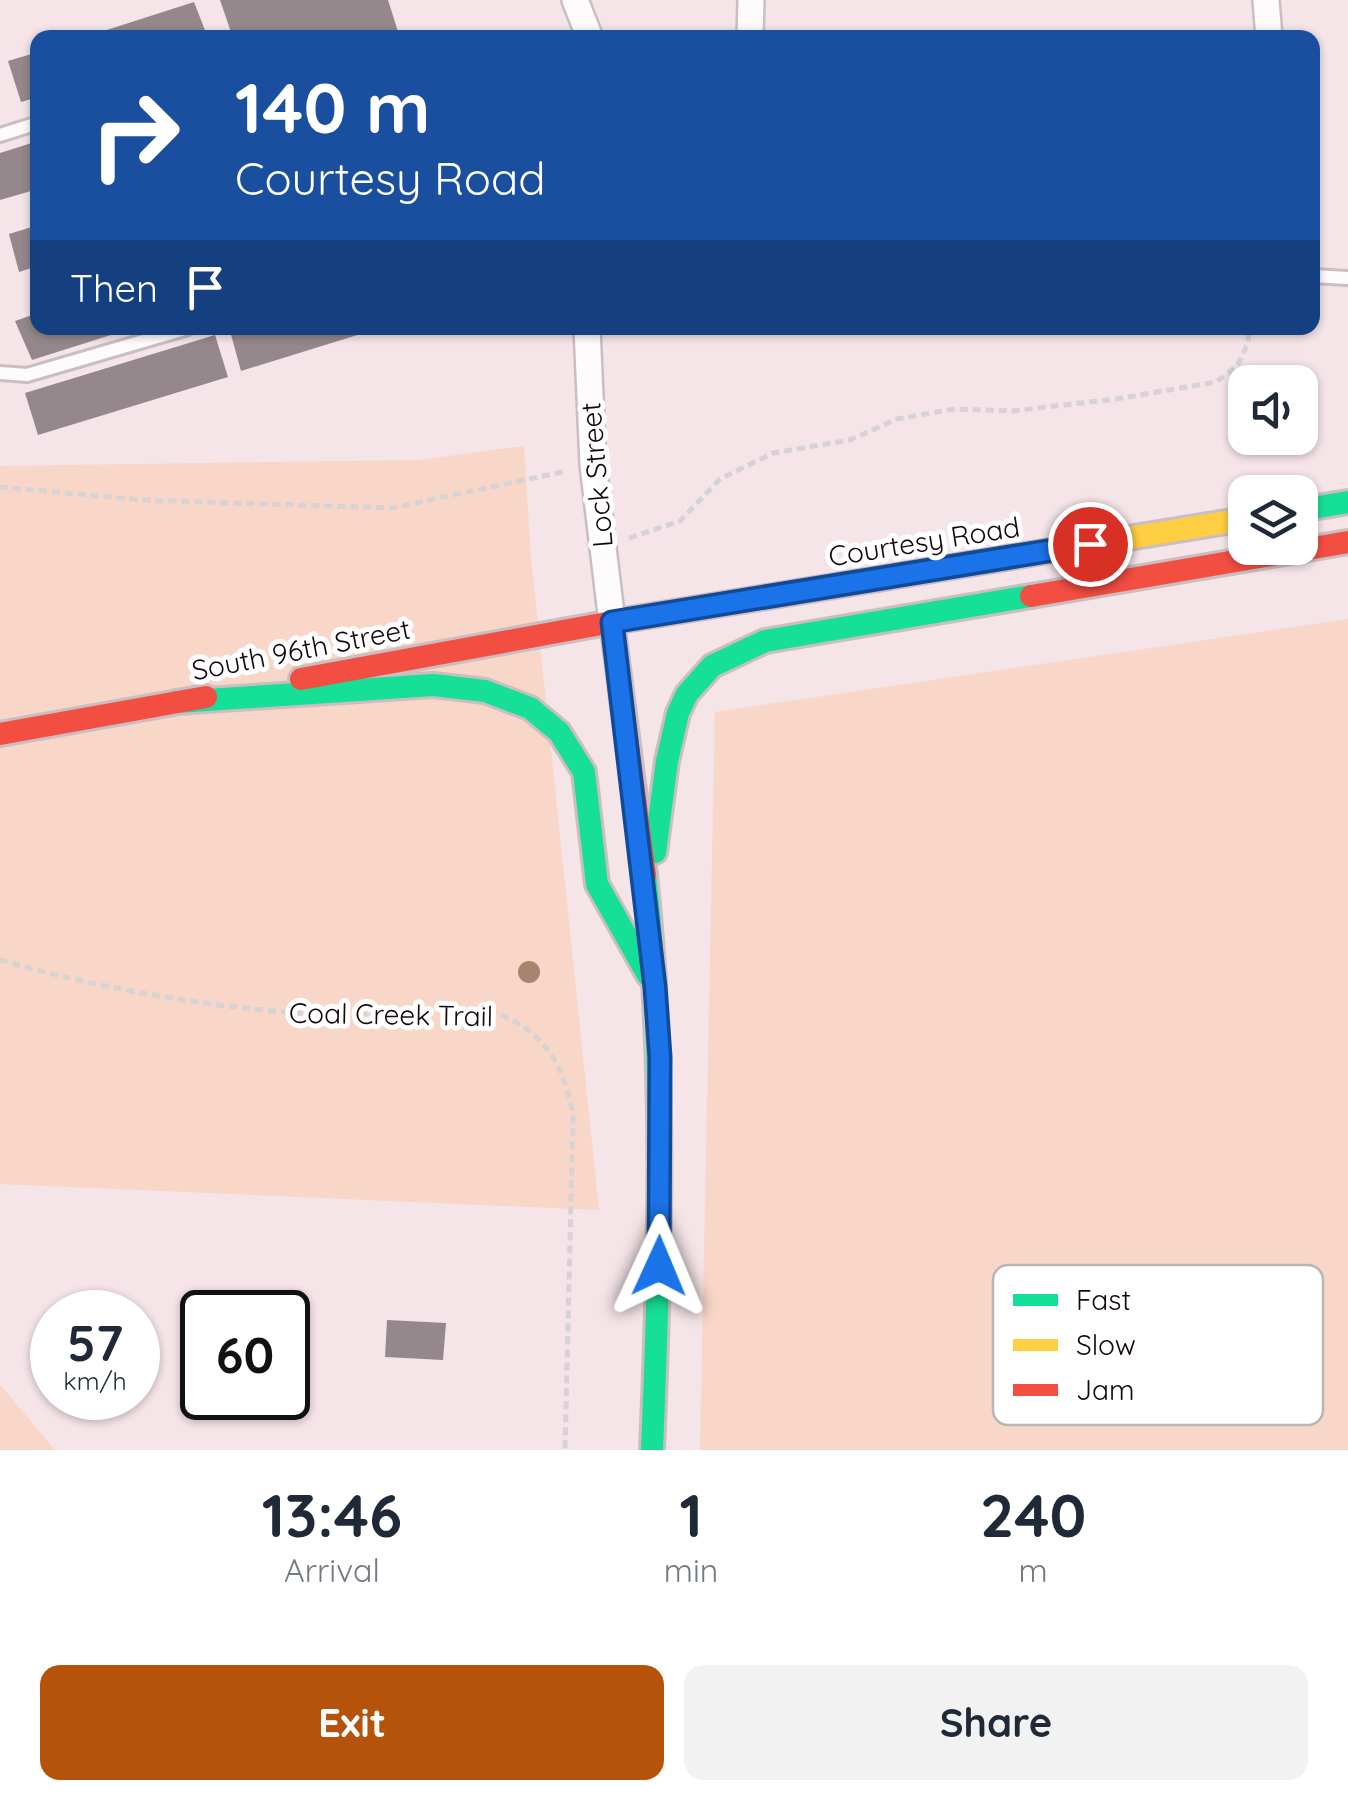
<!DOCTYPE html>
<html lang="en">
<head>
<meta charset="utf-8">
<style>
  :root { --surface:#fff; --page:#f2f2f3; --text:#1f2937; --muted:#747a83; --accent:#b45309 }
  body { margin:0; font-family:Quicksand,sans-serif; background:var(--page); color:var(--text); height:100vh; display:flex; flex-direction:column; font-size:38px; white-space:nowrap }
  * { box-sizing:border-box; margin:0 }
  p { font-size:32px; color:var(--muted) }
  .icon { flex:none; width:55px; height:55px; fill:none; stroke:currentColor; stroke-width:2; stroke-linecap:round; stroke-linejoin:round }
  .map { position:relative; height:1450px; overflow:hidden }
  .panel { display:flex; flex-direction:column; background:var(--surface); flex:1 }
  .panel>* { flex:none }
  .top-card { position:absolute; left:30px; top:30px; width:1290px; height:305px; border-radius:20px; box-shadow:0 2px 8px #0004; background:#1a4fa0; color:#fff; overflow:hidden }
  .controls { position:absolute; left:1228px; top:365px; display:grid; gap:20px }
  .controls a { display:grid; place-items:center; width:90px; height:90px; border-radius:20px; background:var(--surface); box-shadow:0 2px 8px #0004; font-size:50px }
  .speed { position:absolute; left:30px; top:1290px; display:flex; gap:20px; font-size:50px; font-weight:700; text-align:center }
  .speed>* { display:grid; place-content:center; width:130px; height:130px; border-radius:50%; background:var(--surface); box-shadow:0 2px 8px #0004; line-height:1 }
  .speed small { font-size:25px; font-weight:400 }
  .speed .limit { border:5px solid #111; border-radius:15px; background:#fff; color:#111 }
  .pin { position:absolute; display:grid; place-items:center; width:85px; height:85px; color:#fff; margin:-42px; border:5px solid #fff; border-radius:50%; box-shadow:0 2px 10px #0007 }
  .me { position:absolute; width:110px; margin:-55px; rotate:1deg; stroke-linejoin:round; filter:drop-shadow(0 0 8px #0008) }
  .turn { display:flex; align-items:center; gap:35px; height:210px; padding:0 40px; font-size:45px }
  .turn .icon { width:130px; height:130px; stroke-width:2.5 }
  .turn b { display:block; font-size:70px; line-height:85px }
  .then { display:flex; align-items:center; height:95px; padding:0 40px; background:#0003; gap:20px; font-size:38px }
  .eta { display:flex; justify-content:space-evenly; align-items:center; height:170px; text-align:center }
  .eta b { font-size:60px; font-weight:700; line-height:70px }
  .primary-button { display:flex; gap:20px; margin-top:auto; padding:20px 40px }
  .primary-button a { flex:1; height:115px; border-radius:20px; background:var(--accent); color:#fff; font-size:40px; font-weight:700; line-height:115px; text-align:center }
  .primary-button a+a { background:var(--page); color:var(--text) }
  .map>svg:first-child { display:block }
  .green { fill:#f8d6c8 }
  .building { fill:#94888d }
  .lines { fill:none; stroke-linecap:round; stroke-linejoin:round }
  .lane-casing { stroke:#cbbec1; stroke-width:18 }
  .street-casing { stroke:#cbbec1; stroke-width:30 }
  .fast-casing { stroke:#cbbec1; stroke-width:28 }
  .slow-casing { stroke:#cbbec1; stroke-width:28 }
  .jam-casing { stroke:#cbbec1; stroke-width:28 }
  .path { stroke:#d7d2d4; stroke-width:5; stroke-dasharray:8 5; stroke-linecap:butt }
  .lane { stroke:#fefbfc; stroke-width:12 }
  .street { stroke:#fefbfc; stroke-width:25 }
  .fast { stroke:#16e098; stroke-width:22 }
  .slow { stroke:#ffcf43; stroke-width:22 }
  .jam { stroke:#f24e42; stroke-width:22 }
  .tree { fill:#a78370 }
  .route-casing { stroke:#114b97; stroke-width:25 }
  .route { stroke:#1a73e8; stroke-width:18 }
  .labels { text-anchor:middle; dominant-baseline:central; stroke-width:10; stroke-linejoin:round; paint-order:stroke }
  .street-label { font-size:28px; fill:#12080b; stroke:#fff }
  .key { fill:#fff; stroke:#b8b5b6; stroke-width:2.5 }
  .key-label { font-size:28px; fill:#12080b }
</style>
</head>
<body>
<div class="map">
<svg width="1348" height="1450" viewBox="0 0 1348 1450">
  <rect width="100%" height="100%" fill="#f5e4e8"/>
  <!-- green -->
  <g class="green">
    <path d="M524,446L531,558L599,1210L0,1184V466L419,460Z"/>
    <path d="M1348,619V1450H700L715,712Z"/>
    <path d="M0,1385L55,1450H0Z"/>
  </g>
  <!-- building -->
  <g class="building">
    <path d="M220,0H388L400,38H233Z"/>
    <path d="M194,2L208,38H86L85,37Z"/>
    <path d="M38,52V97L21,102L8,61Z"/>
    <path d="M38,141V189L0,200V153Z"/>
    <path d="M38,225V266L19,272L9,234Z"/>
    <path d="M38,313V328H133L32,360L15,321Z"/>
    <path d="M242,328H380L241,371L230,331Z"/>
    <path d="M215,335L228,377L38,435L25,393Z"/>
    <path d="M387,1320L446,1323L443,1360L385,1357Z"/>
  </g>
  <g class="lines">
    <defs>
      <g id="lane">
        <path d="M0,135L38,123"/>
        <path d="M1312,276L1348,278"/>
        <path d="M0,373L27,375L188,328"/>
      </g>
      <g id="street">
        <path d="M575,0L590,38"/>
        <path d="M1266,0L1269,38"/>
        <path d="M750,38L751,0"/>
        <path d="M587,328L593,465L612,622"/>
      </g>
      <g id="fast">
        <path d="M1300,510L1348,502"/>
        <path d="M177,702L433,685L485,691L530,708L559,732L584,772L597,884L648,975"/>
        <path d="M655,852L667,761L678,713L687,694L712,666L765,641L1031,596"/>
        <path d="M645,875C666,1068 660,1257 652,1450"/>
      </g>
      <path id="slow" d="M878,579L1245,519"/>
      <g id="jam">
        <path d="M1031,596L1348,542"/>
        <path d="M301,679L612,622"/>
        <path d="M0,734L206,697"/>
        <path d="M645,875L612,622L878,579"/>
      </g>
    </defs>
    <!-- lane casing -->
    <use href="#lane" class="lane-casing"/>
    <!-- street casing -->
    <use href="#street" class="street-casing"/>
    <!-- fast casing -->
    <use href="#fast" class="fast-casing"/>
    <!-- slow casing -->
    <use href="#slow" class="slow-casing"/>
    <!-- jam casing -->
    <use href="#jam" class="jam-casing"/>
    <!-- path -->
    <g class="path">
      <path d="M0,487L142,500L392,508L567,471"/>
      <path d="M629,538L680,521L720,479L773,453L850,440L897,419L954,409L1012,411L1116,399L1216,382L1237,366L1248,343L1249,328"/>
      <path d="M0,960C92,986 189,1004 284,1012C306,1014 330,1016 352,1015C393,1012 474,1000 510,1019C551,1040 566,1073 573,1116L565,1450"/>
    </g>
    <!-- lane -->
    <use href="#lane" class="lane"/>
    <!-- street -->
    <use href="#street" class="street"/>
    <!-- fast -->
    <use href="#fast" class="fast"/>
    <!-- slow -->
    <use href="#slow" class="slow"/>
    <!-- jam -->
    <use href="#jam" class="jam"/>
  </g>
  <!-- trees -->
  <circle class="tree" cx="529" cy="972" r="11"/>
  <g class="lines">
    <defs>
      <path id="route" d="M659,1266L660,1057L655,987L612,622L1090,544"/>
    </defs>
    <!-- route casing -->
    <use href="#route" class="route-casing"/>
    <!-- route -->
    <use href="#route" class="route"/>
  </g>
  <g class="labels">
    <!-- street labels -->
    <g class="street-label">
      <text transform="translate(596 475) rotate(-95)">Lock Street</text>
      <text transform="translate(924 541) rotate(-9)">Courtesy Road</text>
      <text transform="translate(301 649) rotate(-11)">South 96th Street</text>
      <text transform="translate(391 1014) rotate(1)">Coal Creek Trail</text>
    </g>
  </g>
  <!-- legend -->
  <rect x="993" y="1265" width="330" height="160" rx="15" class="key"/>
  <rect x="1013" y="1294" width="45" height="12" fill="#16e098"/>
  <rect x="1013" y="1339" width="45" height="12" fill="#ffcf43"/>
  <rect x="1013" y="1384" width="45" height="12" fill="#f24e42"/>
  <g class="key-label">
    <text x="1076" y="1310">Fast</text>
    <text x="1076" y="1355">Slow</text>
    <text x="1076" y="1400">Jam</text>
  </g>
</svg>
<div class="controls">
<a><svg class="icon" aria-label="sound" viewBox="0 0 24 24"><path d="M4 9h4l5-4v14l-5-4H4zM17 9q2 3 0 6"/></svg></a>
<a><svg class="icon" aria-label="layers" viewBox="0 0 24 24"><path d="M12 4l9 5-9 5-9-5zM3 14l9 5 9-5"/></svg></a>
</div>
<div class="speed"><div>57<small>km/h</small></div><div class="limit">60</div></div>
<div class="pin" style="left:1090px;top:544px;background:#d93025"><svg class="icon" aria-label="arrive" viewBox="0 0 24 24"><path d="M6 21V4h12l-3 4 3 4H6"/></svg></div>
<svg class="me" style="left:659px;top:1266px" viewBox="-20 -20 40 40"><path d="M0-17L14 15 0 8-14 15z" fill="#1a73e8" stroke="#fff" stroke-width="4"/></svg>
<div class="top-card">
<div class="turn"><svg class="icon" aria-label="right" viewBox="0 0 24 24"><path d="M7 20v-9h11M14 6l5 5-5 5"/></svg><div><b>140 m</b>Courtesy Road</div></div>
<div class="then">Then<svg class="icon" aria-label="arrive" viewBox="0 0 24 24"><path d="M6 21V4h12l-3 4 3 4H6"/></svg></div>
</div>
</div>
<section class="panel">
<div class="eta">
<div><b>13:46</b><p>Arrival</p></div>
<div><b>1</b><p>min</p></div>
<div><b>240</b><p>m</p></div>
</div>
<div class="primary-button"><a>Exit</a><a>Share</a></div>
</section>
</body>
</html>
